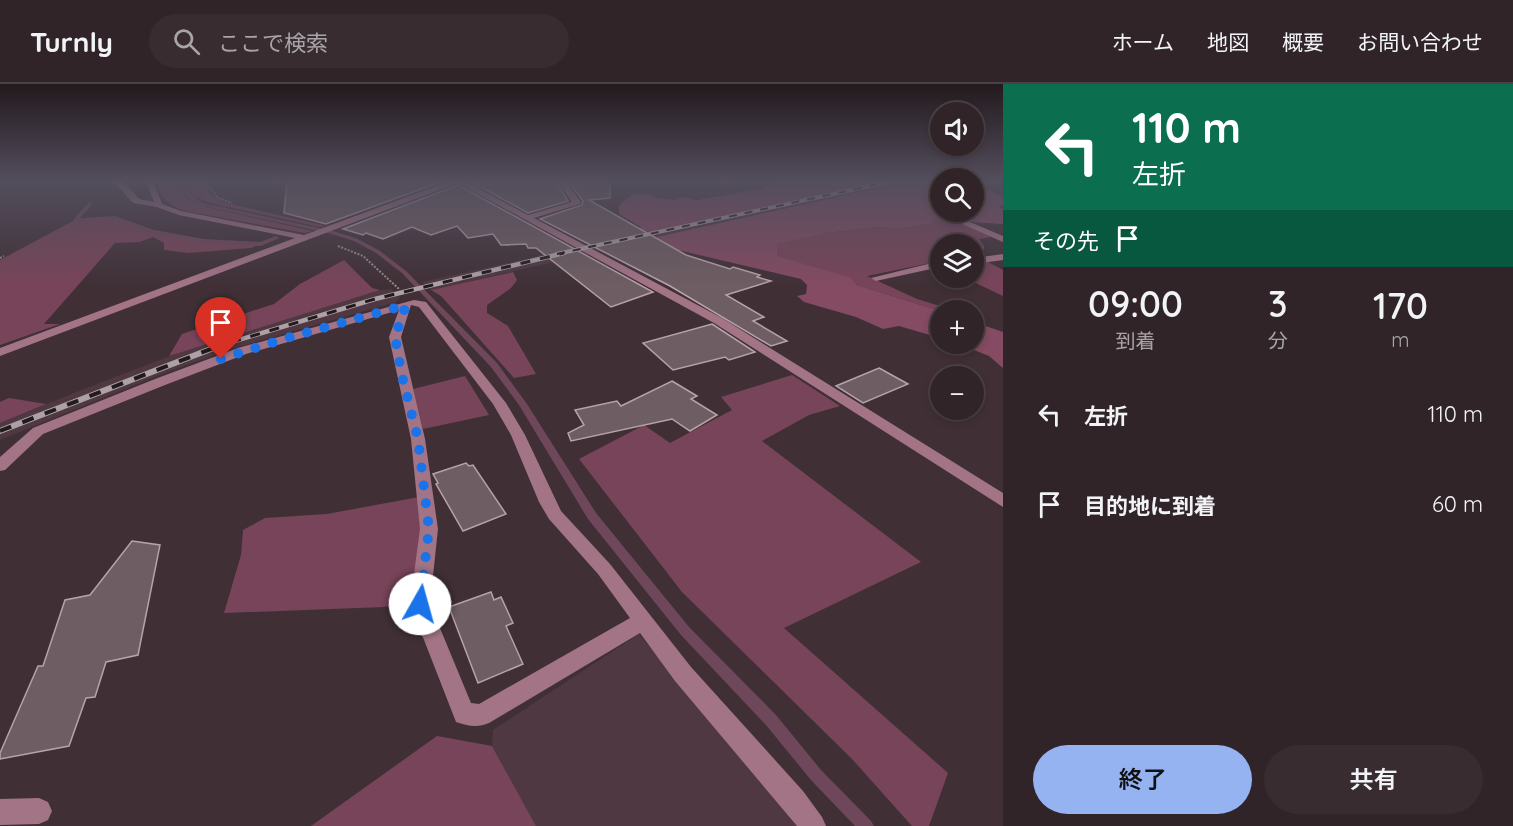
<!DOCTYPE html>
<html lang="ja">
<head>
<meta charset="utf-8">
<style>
  :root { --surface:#302428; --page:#382c30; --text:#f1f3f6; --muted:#a8a4a8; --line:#4b4145; --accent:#95b2f1 }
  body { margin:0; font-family:Quicksand,"Noto Sans JP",sans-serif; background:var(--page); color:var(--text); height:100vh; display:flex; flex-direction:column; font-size:22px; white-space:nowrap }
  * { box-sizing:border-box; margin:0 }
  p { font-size:20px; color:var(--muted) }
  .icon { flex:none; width:33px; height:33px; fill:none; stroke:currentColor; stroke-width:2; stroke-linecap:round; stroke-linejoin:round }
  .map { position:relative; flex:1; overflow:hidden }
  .panel { display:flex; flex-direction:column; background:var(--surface); width:510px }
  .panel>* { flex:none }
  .hud { background:#0b6e4f; color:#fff; overflow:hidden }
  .buttons { position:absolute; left:930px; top:18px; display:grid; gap:12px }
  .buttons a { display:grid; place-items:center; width:54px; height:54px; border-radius:50%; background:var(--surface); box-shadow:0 3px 9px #0003,0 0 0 2px var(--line); font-size:30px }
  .pin { position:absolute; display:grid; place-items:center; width:51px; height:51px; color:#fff; margin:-62px -26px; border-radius:50% 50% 50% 0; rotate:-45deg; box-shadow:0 0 6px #0007 }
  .pin .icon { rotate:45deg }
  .me { position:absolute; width:66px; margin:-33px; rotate:7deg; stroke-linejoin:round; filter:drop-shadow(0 0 4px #0008) }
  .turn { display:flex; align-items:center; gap:21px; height:126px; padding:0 30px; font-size:27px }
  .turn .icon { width:78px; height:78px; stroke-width:2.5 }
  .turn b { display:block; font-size:42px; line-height:51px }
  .then { display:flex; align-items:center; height:57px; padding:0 30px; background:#0003; gap:12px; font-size:22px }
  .eta { display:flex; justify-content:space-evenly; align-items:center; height:102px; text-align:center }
  .eta b { font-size:36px; font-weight:600; line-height:42px }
  .action { display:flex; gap:12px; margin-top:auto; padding:12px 30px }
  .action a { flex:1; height:69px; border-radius:36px; background:var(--accent); color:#111; font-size:24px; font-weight:600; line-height:69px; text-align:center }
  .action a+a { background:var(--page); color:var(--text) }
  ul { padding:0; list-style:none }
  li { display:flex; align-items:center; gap:18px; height:90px; padding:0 30px }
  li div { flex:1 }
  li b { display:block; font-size:22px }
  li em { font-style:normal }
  header { display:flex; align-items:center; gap:36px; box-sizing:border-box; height:84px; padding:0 30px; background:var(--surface); border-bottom:2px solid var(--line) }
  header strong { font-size:28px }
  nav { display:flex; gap:33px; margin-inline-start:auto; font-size:21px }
  .search { width:420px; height:54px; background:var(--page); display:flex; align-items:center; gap:15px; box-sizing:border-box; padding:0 21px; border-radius:33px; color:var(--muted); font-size:22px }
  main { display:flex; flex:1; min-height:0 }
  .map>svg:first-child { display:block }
  .built { fill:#4f3841 }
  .green { fill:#784459 }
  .forest { fill:#844b62 }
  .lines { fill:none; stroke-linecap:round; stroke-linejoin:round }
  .stream { fill:#6e485a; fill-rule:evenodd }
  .building { fill:#6e5d63; stroke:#b6a3a9; stroke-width:1.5 }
  .path { stroke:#968a8e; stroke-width:2; stroke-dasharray:2 1.5; stroke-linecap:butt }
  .minor { fill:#a37486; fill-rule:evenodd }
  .rail-far2-casing { stroke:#ada1a5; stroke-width:4 }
  .rail-far1-casing { stroke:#ada1a5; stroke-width:4.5 }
  .rail-casing { stroke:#ada1a5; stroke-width:6 }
  .rail-far2 { stroke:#221b1d; stroke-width:2; stroke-dasharray:8; stroke-linecap:butt }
  .rail-far1 { stroke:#221b1d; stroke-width:3; stroke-dasharray:10; stroke-linecap:butt }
  .rail { stroke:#221b1d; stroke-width:4; stroke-dasharray:12; stroke-linecap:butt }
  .route { stroke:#1a73e8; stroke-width:10; stroke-dasharray:0 18 }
</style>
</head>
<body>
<header>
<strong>Turnly</strong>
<div class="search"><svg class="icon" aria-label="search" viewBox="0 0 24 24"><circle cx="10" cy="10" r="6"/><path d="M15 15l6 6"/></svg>ここで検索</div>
<nav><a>ホーム</a><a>地図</a><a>概要</a><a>お問い合わせ</a></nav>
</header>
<main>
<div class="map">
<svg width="1003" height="742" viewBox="0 0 1003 742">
  <rect width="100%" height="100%" fill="#403036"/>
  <!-- built -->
  <g class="built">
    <path d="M883,97H909L596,167L585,162Z"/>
    <path d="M576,164L589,170L431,206L422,198Z"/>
    <path d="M391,205L400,214L396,218L231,265L157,292L0,356V339L84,305L191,264L380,206Z"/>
    <path d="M639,550L798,742H536L492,662L493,646Z"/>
  </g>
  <!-- green -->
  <g class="green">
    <path d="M156,97H179L186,114L206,123L313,147L305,149L185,127C169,121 161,114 156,97Z"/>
    <path d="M185,97H206L209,110L222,118L326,142L320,143L210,119L192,111Z"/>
    <path d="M114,134L151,148L203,157L258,161L251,164L188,169L164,166V159L153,153L140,158L115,159L44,240H60L0,261V176L73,137Z"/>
    <path d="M936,136H957L991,153L979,155L984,162V173L974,174V160H940V177L867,192L917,215L953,226L940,227L857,201L849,193L776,172V159L827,149L878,143L898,145L931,140Z"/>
    <path d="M344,176L372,204L380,206L169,272L182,250L274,220L300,200Z"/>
    <path d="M988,178L1003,186V212L965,194H974V179Z"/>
    <path d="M513,188L517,196L511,204L487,221V229L508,242L536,290L514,294L441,212L431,206Z"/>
    <path d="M792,291L840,322L809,331L762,357L921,478L784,544L948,689L929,742H912L852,675L682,508L579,375L644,341L670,359L732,326L721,313Z"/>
    <path d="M465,292L489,331L423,345L413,305Z"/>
    <path d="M9,314L46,320L0,339V318Z"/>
    <path d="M419,413L422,447L410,517L384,523L224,529L241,471L243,446L265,434L327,430Z"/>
    <path d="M437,652L492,662L536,742H311Z"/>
  </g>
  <!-- forest -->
  <g class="forest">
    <path d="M788,97H883L650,148L641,146V143L619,130V121L633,110H649L657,114L674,116L680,113L697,116L762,105L764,102Z"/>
    <path d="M909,97H940V128H974V97H1003V99L978,100L1003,113V121L999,123L1003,125V140L936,136L931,140L898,145L878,143L827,149L777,160V172L850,193L857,201L940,227V254L899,242L883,245L856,233L804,218L797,212L806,210L807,201L801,195L678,166L668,163L657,153Z"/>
    <path d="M974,238L1003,248V284L989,272L959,260H974Z"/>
  </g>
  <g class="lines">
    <!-- stream -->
    <g class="stream">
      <path d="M180,97H184L191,111L203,119L333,147L358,155L380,167L406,187L497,279L527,320L596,429L689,543L776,631L821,686L871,737L874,742H855L811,696L766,641L681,551L588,435L519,321L491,283L402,189L376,169L354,157L332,150L199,121L187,113Z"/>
      <path d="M89,118L93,119L80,134L115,132L154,146L204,155L260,158L276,152L279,154L261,162L204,159L151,148L115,135L74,137V135Z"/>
    </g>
  </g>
  <!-- building -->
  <g class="building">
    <path d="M287,97H443L326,140L284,129Z"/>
    <path d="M470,97H556L568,117L528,129Z"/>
    <path d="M568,97H610V114L589,116L686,171L730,185L733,183L760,191L757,193L771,197L726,211L764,233L753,237L787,257L771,262L670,202L540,135L582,121L583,117Z"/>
    <path d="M458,101L653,208L611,223L536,164H528L526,160L501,161L493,150L468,154L457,142L431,151L412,143L383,155L366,149L363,151L343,145Z"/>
    <path d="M712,240L755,268L729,276L725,273L673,286L643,259Z"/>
    <path d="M879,284L908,300L863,319L836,302Z"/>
    <path d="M672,297L697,312L691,315L717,331L690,347L672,335L571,357L568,349L584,341L575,326L617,317L621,322Z"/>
    <path d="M466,379L469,382L473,381L506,430L463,447L436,400L438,399L433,390Z"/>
    <path d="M132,457L160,461L138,571L106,578L95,613L86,614L69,662L0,675V669L38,582H43L65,516L90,511Z"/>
    <path d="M491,508L494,516L501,513L513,539L506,542L523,580L478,599L449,523Z"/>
  </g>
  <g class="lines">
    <!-- path -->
    <g class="path">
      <path d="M209,97L208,102L218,114L232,119"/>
      <path d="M338,162L363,172L399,205"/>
      <path d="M0,174L4,172"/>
    </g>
    <!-- minor -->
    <g class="minor">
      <path d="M110,97H123L139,115L154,118L146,97H153L162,120L181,127L304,151L450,97H465L528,131L572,118L558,97H565L581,118L580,120L534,134L722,234L1003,409V423L714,239L458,99L0,272V264L295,154L179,131L157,123L133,119L117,101Z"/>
      <path d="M271,97H279V98L275,100Z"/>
      <path d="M720,97H728L730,99L726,101Z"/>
      <path d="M965,136L1003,152V158L962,140V136Z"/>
      <path d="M1003,170V176L974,180V174Z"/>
      <path d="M940,177V183L876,197L871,194Z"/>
      <path d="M414,216L426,218L506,319L525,351L561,427L610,480L691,583L803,707L822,733L826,742H797L675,597L640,549L489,639C478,644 467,642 456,638L410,520L420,445L411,355L389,253L399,226L246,270L165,301L43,350L5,386L0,387V373L33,344L155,295L238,264ZM411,221L419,223L493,320L511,351L539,418L549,435L598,490L630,534L479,620L471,619L430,520L438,445L425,355L401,253Z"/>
      <path d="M39,714L48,718L52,727L48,736L39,740L0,741V715Z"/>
    </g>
    <defs>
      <path id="rail-far2" d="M557,170L893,97"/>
      <path id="rail-far1" d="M212,264L375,215L564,169"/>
      <path id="rail" d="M0,347L216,263"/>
    </defs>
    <!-- rail-far2 casing -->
    <use href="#rail-far2" class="rail-far2-casing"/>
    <!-- rail-far1 casing -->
    <use href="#rail-far1" class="rail-far1-casing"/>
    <!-- rail casing -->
    <use href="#rail" class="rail-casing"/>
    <!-- rail-far2 -->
    <use href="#rail-far2" class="rail-far2"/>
    <!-- rail-far1 -->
    <use href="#rail-far1" class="rail-far1"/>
    <!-- rail -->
    <use href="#rail" class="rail"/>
  </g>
  <!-- sky -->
  <linearGradient id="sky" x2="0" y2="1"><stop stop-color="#231a1e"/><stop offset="0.48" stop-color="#534e5d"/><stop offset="1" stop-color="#534e5d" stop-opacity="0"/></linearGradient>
  <rect width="1003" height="201" fill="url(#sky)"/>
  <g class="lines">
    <!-- route -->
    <path class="route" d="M221,275L287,254L406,221L395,253L402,292L418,355L429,445L420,520"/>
  </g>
</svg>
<div class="buttons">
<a><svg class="icon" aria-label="sound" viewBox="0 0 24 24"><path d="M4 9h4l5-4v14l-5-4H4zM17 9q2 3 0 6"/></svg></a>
<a><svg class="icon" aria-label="search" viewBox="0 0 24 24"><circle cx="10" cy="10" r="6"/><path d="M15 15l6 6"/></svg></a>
<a><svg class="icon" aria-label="layers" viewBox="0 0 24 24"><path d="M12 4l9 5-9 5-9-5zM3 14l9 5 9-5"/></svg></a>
<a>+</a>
<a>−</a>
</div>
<div class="pin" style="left:221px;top:275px;background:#d93025"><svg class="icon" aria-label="arrive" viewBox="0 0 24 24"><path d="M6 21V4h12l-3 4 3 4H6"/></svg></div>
<svg class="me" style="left:420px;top:520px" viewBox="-20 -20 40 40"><circle r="19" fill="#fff"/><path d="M0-13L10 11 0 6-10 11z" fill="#1a73e8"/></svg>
</div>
<section class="panel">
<div class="hud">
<div class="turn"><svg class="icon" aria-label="left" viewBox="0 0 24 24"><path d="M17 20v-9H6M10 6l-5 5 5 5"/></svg><div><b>110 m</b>左折</div></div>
<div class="then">その先<svg class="icon" aria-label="arrive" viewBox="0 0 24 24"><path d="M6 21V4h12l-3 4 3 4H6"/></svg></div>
</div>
<div class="eta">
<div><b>09:00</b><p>到着</p></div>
<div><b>3</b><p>分</p></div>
<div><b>170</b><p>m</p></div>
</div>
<ul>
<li><svg class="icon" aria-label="left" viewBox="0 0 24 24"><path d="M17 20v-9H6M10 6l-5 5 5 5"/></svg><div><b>左折</b></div><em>110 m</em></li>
<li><svg class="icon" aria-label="arrive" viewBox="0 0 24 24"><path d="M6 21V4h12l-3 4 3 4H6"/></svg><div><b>目的地に到着</b></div><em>60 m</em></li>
</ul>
<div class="action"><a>終了</a><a>共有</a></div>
</section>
</main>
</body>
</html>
